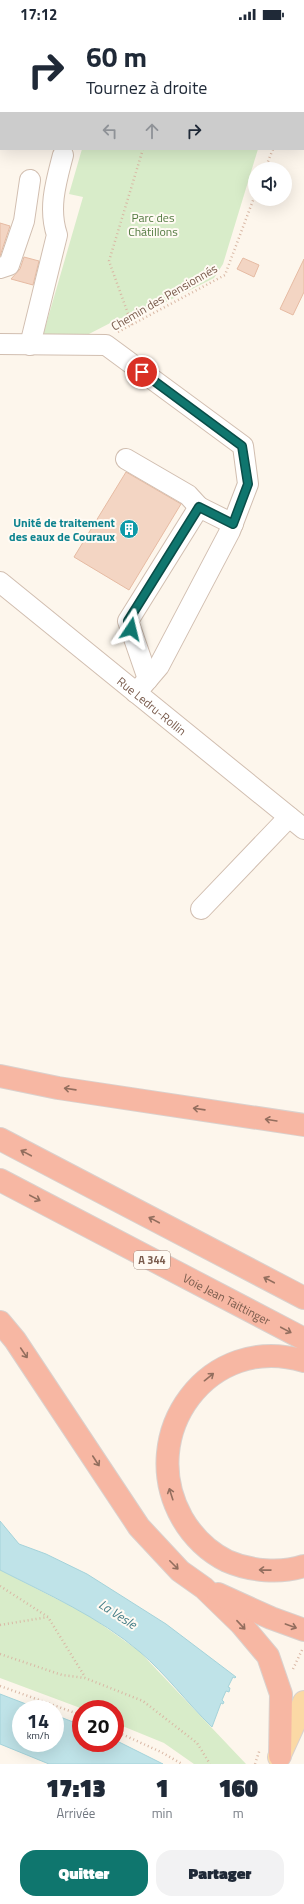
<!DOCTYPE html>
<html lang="fr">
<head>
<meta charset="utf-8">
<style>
  :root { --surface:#fff; --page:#f2f2f3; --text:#1f2937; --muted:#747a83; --accent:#0f766e }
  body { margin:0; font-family:"Titillium Web",sans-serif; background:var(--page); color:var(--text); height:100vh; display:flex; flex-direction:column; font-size:15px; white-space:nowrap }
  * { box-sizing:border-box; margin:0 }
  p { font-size:13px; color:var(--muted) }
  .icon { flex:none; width:22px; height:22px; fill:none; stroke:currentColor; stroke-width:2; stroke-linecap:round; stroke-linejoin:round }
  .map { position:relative; height:1736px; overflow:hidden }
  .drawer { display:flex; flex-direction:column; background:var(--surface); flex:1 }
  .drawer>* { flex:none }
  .top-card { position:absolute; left:0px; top:0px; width:304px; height:122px; box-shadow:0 4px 16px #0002; background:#fff; color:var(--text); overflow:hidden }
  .controls { position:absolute; left:248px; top:134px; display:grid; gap:8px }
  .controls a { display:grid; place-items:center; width:44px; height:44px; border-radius:50%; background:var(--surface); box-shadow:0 4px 16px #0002; font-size:20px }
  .speed { position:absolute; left:12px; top:1672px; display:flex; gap:8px; font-size:20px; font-weight:700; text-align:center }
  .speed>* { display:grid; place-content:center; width:52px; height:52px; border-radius:50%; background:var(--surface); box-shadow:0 4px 16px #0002; line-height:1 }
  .speed small { font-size:10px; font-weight:400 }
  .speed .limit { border:6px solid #d22; background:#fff; color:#111 }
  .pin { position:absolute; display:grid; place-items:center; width:34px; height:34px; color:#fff; margin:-17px; border:2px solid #fff; border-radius:50%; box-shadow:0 1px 4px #0007 }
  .me { position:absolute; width:44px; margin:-22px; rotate:10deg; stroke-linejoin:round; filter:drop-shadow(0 0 3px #0008) }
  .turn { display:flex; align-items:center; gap:14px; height:84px; padding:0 20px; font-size:18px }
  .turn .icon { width:52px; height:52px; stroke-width:2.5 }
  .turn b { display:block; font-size:28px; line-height:34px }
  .lanes { display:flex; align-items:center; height:38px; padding:0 20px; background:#0003; justify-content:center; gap:20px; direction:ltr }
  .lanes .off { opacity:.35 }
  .eta { display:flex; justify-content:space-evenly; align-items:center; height:68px; text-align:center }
  .eta b { font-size:24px; font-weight:800; line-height:28px }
  .cta { display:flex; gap:8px; margin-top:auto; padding:8px 20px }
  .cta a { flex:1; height:46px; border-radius:16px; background:var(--accent); color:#fff; font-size:16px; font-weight:800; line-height:46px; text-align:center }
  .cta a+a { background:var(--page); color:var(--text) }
  .status { display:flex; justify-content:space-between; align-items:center; height:28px; padding:0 20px; background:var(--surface); direction:ltr }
  .status svg { height:11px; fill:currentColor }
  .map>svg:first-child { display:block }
  .green { fill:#d8ecc9 }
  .water { fill:#bfe3e8; stroke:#a5d3da }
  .building { fill:#f3d5c3; stroke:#e6bba3 }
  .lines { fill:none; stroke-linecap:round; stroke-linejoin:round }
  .minor-casing { stroke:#d1beb0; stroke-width:22 }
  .major-casing { stroke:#dad1cd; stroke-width:24 }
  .highway-casing { stroke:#dad1cd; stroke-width:24 }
  .path { stroke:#d9b8a5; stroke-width:2.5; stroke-dasharray:1 3; stroke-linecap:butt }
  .minor { stroke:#fff; stroke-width:20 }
  .major { stroke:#fbd9a5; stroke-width:22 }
  .highway { stroke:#f7b7a3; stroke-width:22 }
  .oneway { stroke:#936e5e }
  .route-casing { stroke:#0a4d48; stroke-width:10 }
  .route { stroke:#0f766e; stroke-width:7 }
  .labels { text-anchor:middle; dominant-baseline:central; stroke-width:4; stroke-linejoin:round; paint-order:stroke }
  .shield { fill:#fffaf3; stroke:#a28b7f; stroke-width:1 }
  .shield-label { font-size:11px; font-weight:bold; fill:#7a5c4d }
  .park-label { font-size:12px; fill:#537a41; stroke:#fffaf3 }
  .street-label { font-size:12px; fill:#7a5c4d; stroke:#fffaf3 }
  .culture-label { font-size:12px; font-weight:bold; fill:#0d838f; stroke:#fffaf3; text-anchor:end }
  .water-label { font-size:13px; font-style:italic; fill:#437c86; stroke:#fffaf3 }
</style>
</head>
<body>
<div class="status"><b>17:12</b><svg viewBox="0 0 49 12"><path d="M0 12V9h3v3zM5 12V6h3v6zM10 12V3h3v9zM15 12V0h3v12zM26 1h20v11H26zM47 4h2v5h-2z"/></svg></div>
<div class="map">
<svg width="304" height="1736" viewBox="0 0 304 1736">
  <rect width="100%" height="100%" fill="#fdf6ec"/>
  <!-- green -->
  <g class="green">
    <path d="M118,0H294L117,1Z"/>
    <path d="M82,121H258L223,236L214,250L142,286L118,291L87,307H43L83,169L69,166Z"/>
    <path d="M0,1542L88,1587L139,1623L246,1736H194L164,1715L115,1695V1681H83L0,1650Z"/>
  </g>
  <!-- water -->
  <g class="water">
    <path d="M0,1493L19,1516L46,1526L87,1546L166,1596L236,1649L235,1650L233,1649L228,1659L230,1660L229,1664L226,1663L222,1672L224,1674L223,1676L221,1675L212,1699C187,1675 166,1646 140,1624C99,1589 47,1566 0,1542Z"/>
    <path d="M0,1666L39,1681H21V1715H55V1687L81,1697V1715H115V1712L163,1736H49L0,1716Z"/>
  </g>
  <!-- building -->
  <g class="building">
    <path d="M0,195L10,198L0,228Z"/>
    <path d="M24,229L39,233L33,257L11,251L20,241Z"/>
    <path d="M243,230L259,237L254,249L237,241Z"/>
    <path d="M304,231V264L293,287L280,281Z"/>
    <path d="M126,444L181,476L129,562L74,529Z"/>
  </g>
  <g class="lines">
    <defs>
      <g id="minor">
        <path d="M23,1L24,0"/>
        <path d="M0,240L9,237L24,193L30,152"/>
        <path d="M0,316L106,317L243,418L248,456L230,503L159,638L136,665"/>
        <path d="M30,317L57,207C48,180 56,154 63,127"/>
        <path d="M126,431L188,467L199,479"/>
        <path id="s1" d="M0,554L304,801"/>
        <path d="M148,651L128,593L199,479L233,496"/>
        <path d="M201,881L289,789"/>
      </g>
      <path id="major" d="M279,1729L304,1674"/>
      <g id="highway">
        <path d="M0,1048L58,1060L304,1097"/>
        <path d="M0,1111L304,1270"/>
        <path id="s2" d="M0,1152L304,1311"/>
        <path d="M0,1294L15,1312L139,1499L180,1543L204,1560L241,1596L268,1628L281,1666L280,1728"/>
        <path d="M304,1333C209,1304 135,1406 182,1490C193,1509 207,1523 227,1533C250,1543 280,1546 304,1538"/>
        <path d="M218,1566L271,1590L304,1602"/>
      </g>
    </defs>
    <!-- minor casing -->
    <use href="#minor" class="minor-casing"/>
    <!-- major casing -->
    <use href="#major" class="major-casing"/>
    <!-- highway casing -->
    <use href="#highway" class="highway-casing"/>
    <!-- path -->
    <g class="path">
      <path d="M194,1V0"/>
      <path d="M250,1V0"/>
      <path d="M300,1V0"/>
      <path d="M265,141L273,121"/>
      <path d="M132,297L109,233L143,121"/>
      <path d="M118,304L225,247L255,167"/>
      <path d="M0,1558L48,1589L85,1649"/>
      <path d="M0,1597L48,1589"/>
      <path d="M0,1626L62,1647L85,1650L143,1673L197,1715L210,1736"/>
      <path d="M293,1641L303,1620"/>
      <path d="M0,1658L81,1687"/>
      <path d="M115,1703L161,1724L182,1736"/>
      <path d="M255,1736L260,1721"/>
    </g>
    <!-- minor -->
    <use href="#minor" class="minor"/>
    <!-- major -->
    <use href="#major" class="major"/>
    <!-- highway -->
    <use href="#highway" class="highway"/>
  </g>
  <!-- one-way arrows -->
  <defs><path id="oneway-shaft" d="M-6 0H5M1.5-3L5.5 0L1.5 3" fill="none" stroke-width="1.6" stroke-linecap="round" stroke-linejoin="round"/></defs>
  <g class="oneway">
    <use href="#oneway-shaft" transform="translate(70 1061) rotate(-172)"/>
    <use href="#oneway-shaft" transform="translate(199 1081) rotate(-172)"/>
    <use href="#oneway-shaft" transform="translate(271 1092) rotate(-171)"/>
    <use href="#oneway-shaft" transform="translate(26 1125) rotate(-152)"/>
    <use href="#oneway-shaft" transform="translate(35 1170) rotate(28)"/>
    <use href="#oneway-shaft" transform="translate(154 1192) rotate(-152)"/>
    <use href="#oneway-shaft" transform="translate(269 1252) rotate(-152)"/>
    <use href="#oneway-shaft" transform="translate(286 1302) rotate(28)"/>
    <use href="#oneway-shaft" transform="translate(24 1325) rotate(56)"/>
    <use href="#oneway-shaft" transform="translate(209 1349) rotate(-39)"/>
    <use href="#oneway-shaft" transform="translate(96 1433) rotate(57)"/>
    <use href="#oneway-shaft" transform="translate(171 1466) rotate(-108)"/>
    <use href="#oneway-shaft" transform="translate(174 1537) rotate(45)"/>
    <use href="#oneway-shaft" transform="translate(265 1542) rotate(-179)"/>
    <use href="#oneway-shaft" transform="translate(241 1597) rotate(47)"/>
    <use href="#oneway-shaft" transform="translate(291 1598) rotate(20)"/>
  </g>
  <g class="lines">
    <defs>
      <path id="route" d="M131,601L128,593L199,479L233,496L248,456L242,418L142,344"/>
    </defs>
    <!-- route casing -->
    <use href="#route" class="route-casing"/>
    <!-- route -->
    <use href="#route" class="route"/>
  </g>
  <!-- icons -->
  <defs>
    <symbol id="building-disc" viewBox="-11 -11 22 22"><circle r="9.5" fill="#0f9aa8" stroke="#fffaf3"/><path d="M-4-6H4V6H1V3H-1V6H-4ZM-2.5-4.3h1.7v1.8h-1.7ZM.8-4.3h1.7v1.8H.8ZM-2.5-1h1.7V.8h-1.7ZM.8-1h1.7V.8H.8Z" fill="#fff"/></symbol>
  </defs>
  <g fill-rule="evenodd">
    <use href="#building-disc" x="118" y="490" width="22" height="22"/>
  </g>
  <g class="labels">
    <!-- shield labels -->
    <rect class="shield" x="134" y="1223" width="36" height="18" rx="3"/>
    <g class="shield-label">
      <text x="152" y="1232">A 344</text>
    </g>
    <!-- park labels -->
    <g class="park-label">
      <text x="153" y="189">Parc des<tspan x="153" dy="14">Châtillons</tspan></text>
    </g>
    <!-- street labels -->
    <g class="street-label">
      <text transform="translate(164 269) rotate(-30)">Chemin des Pensionnés</text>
      <text stroke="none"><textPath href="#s1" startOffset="196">Rue Ledru-Rollin</textPath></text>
      <text stroke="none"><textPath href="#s2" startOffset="256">Voie Jean Taittinger</textPath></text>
    </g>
    <!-- culture labels -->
    <g class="culture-label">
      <text x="115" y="494">Unité de traitement<tspan x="115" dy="14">des eaux de Couraux</tspan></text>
    </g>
    <!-- water labels -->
    <g class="water-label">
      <text transform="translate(118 1586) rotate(33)">La Vesle</text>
    </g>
  </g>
</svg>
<div class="controls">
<a><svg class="icon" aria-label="sound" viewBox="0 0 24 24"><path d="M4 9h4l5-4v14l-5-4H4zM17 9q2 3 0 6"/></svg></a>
</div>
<div class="speed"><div>14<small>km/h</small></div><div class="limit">20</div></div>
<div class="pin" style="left:142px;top:344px;background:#d93025"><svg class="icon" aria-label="arrive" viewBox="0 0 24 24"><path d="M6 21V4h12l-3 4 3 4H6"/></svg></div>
<svg class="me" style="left:131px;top:601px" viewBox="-20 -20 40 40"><path d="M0-17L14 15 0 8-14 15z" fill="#0f766e" stroke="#fff" stroke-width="4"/></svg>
<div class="top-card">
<div class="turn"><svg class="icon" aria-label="right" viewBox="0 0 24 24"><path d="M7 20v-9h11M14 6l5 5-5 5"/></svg><div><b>60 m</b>Tournez à droite</div></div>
<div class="lanes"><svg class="icon off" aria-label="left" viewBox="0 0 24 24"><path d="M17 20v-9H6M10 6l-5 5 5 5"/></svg><svg class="icon off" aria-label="ahead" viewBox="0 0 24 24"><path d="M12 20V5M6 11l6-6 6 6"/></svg><svg class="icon" aria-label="right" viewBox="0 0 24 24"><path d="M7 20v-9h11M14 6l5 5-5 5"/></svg></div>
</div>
</div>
<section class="drawer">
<div class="eta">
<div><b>17:13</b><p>Arrivée</p></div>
<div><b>1</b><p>min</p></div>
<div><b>160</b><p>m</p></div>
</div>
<div class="cta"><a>Quitter</a><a>Partager</a></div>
</section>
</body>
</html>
